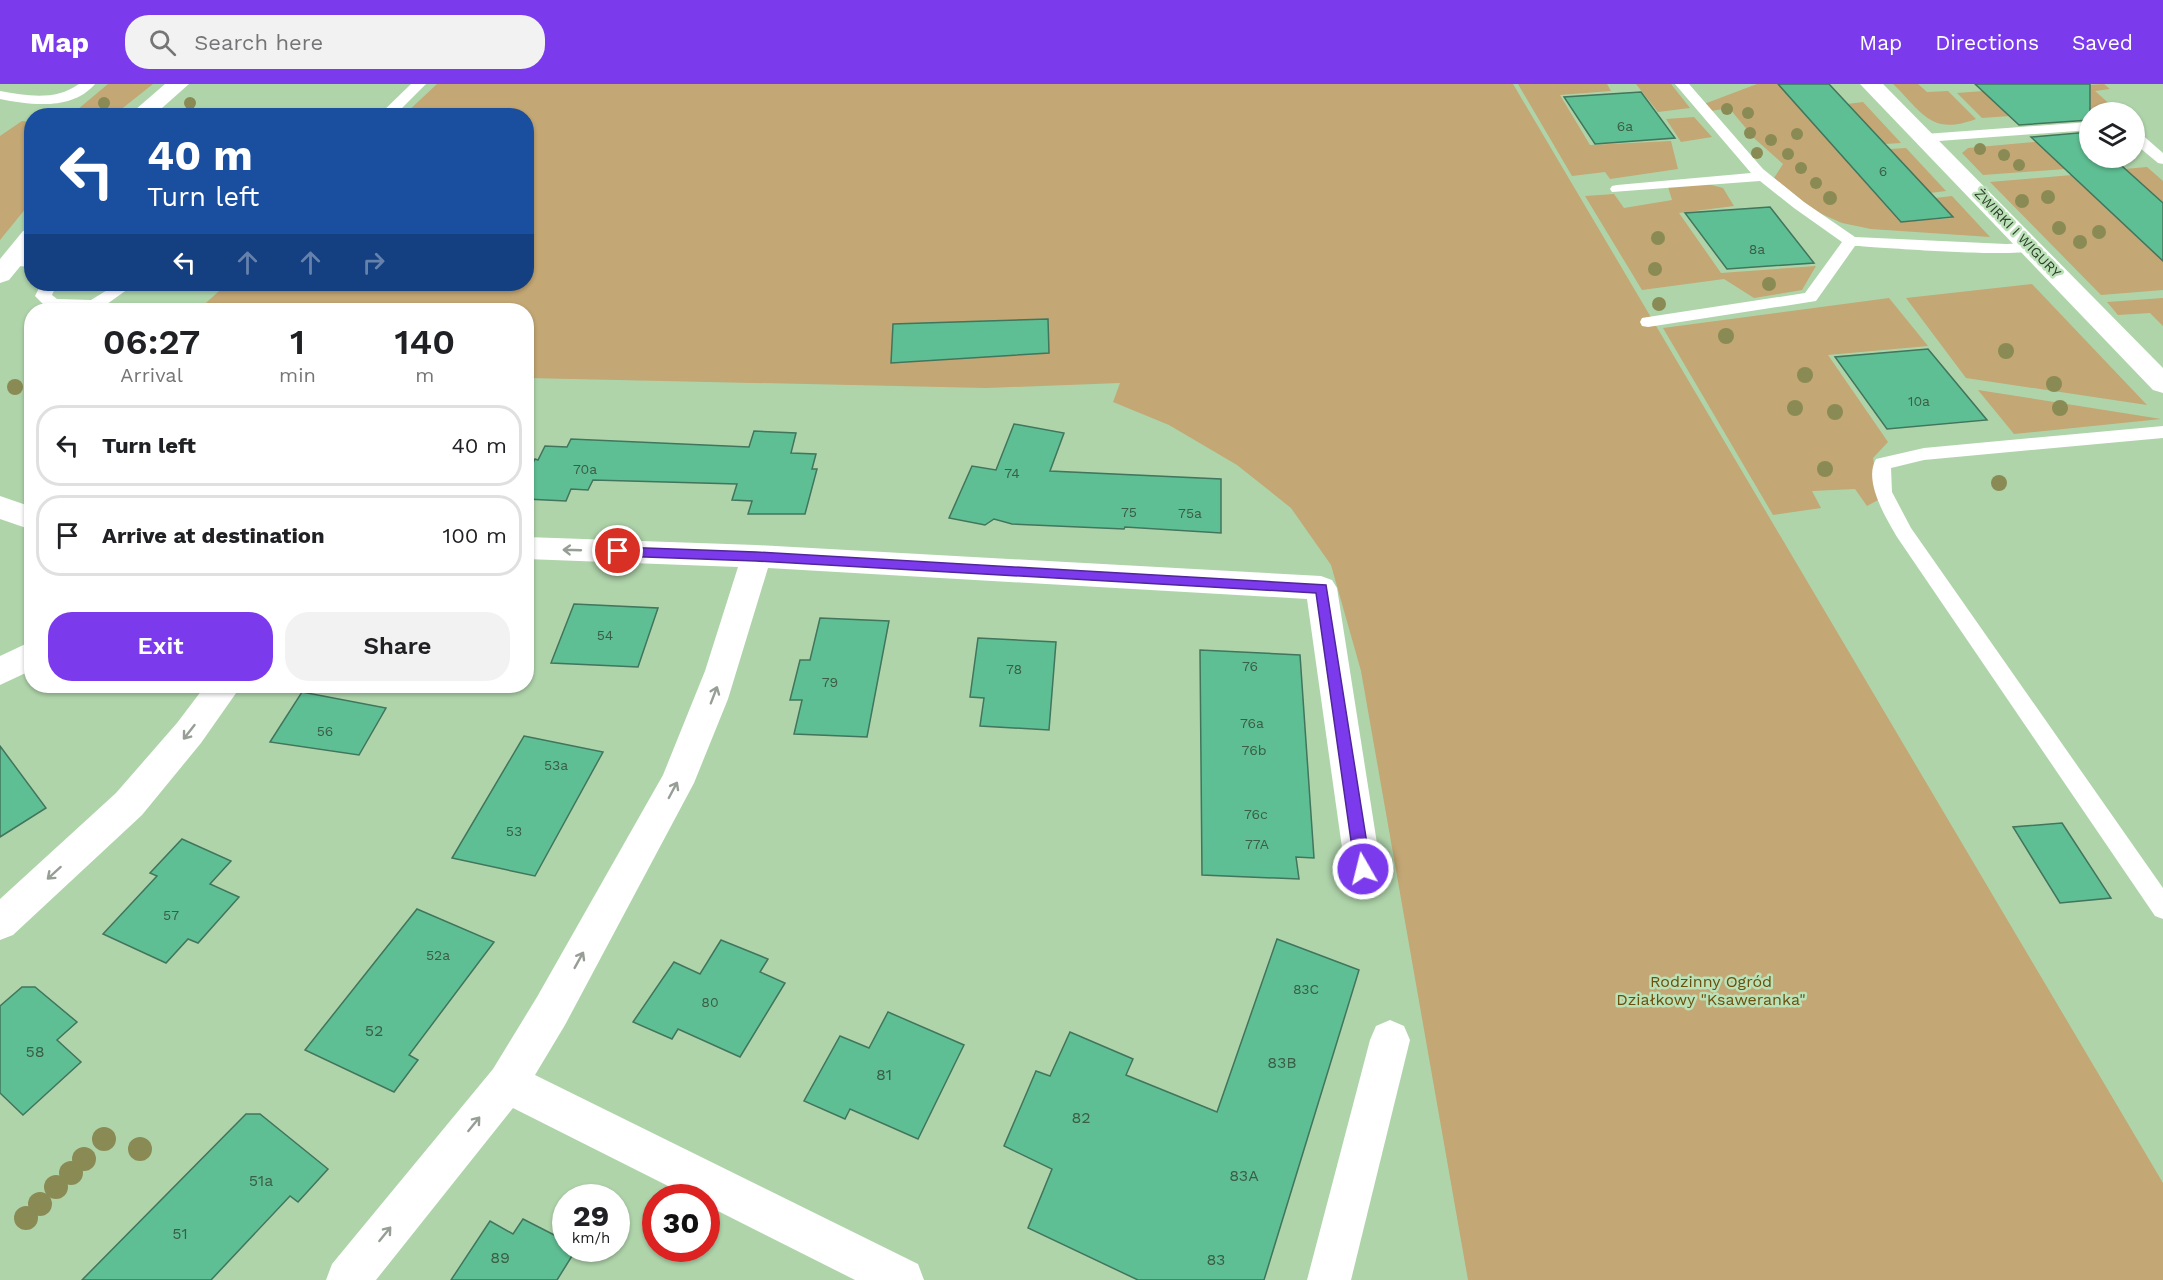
<!DOCTYPE html>
<html lang="en">
<head>
<meta charset="utf-8">
<style>
  :root { --surface:#fff; --page:#f2f2f2; --text:#202124; --muted:#757577; --line:#e0e0e0; --accent:#7c3aed }
  body { margin:0; font-family:"Work Sans",sans-serif; background:var(--page); color:var(--text); height:100vh; display:flex; flex-direction:column; font-size:22px; white-space:nowrap }
  * { box-sizing:border-box; margin:0 }
  p { font-size:20px; color:var(--muted) }
  .icon { flex:none; width:33px; height:33px; fill:none; stroke:currentColor; stroke-width:2; stroke-linecap:round; stroke-linejoin:round }
  .map { position:relative; flex:1; overflow:hidden }
  .drawer { position:absolute; left:24px; top:219px; width:510px; height:390px; display:flex; flex-direction:column; background:var(--surface); border-radius:24px; box-shadow:0 2px 4px #0004 }
  .drawer>* { flex:none }
  .banner { position:absolute; left:24px; top:24px; width:510px; height:183px; border-radius:24px; box-shadow:0 2px 4px #0004; background:#1a4fa0; color:#fff; overflow:hidden }
  .buttons { position:absolute; left:2079px; top:18px; display:grid; gap:12px }
  .buttons a { display:grid; place-items:center; width:66px; height:66px; border-radius:50%; background:var(--surface); box-shadow:0 2px 4px #0004; font-size:30px }
  .speed { position:absolute; left:552px; top:1100px; display:flex; gap:12px; font-size:30px; font-weight:700; text-align:center }
  .speed>* { display:grid; place-content:center; width:78px; height:78px; border-radius:50%; background:var(--surface); box-shadow:0 2px 4px #0004; line-height:1 }
  .speed small { font-size:15px; font-weight:400 }
  .speed .limit { border:9px solid #d22; background:#fff; color:#111 }
  .pin { position:absolute; display:grid; place-items:center; width:51px; height:51px; color:#fff; margin:-26px; border:3px solid #fff; border-radius:50%; box-shadow:0 2px 6px #0007 }
  .me { position:absolute; width:66px; margin:-33px; rotate:352deg; stroke-linejoin:round; filter:drop-shadow(0 0 4px #0008) }
  .turn { display:flex; align-items:center; gap:21px; height:126px; padding:0 24px; font-size:27px }
  .turn .icon { width:78px; height:78px; stroke-width:2.5 }
  .turn b { display:block; font-size:42px; line-height:51px }
  .lanes { display:flex; align-items:center; height:57px; padding:0 24px; background:#0003; justify-content:center; gap:30px; direction:ltr }
  .lanes .off { opacity:.35 }
  .eta { display:flex; justify-content:space-evenly; align-items:center; height:102px; text-align:center }
  .eta b { font-size:36px; font-weight:600; line-height:42px }
  .primary-button { display:flex; gap:12px; margin-top:auto; padding:12px 24px }
  .primary-button a { flex:1; height:69px; border-radius:24px; background:var(--accent); color:#fff; font-size:24px; font-weight:600; line-height:69px; text-align:center }
  .primary-button a+a { background:var(--page); color:var(--text) }
  ul { padding:0; list-style:none }
  li { display:flex; align-items:center; gap:18px; height:81px; margin:0 12px 9px; padding:0 12px; border:3px solid var(--line); border-radius:24px }
  li div { flex:1 }
  li b { display:block; font-size:22px }
  li em { font-style:normal }
  header { display:flex; align-items:center; gap:36px; box-sizing:border-box; height:84px; padding:0 30px; background:var(--accent); color:#fff }
  header strong { font-size:28px }
  nav { display:flex; gap:33px; margin-inline-start:auto; font-size:21px }
  .search { width:420px; height:54px; background:var(--page); display:flex; align-items:center; gap:15px; box-sizing:border-box; padding:0 21px; border-radius:24px; color:var(--muted); font-size:22px }
  .map>svg:first-child { display:block }
  .green { fill:#c3a774 }
  .building { fill:#5fbf94; stroke:#41755c; stroke-width:1.5 }
  .lines { fill:none; stroke-linecap:round; stroke-linejoin:round }
  .lane { fill:#fff; fill-rule:evenodd }
  .street { fill:#fff; fill-rule:evenodd }
  .tree { fill:#8a8b54 }
  .oneway { stroke:#969e96 }
  .route { fill:#7c3aed; stroke:#51269a; stroke-width:1.5 }
  .labels { text-anchor:middle; dominant-baseline:central; stroke-width:5; stroke-linejoin:round; paint-order:stroke }
  .number-label { font-size:14px; fill:#3a5e46 }
  .far-street-label { font-size:14px; fill:#2e3d2c; stroke:#bbe1b7 }
  .park-label { font-size:16px; fill:#6b4f0e; stroke:#bbe1b7 }
  .near-number-label { font-size:16px; fill:#3a5e46 }
</style>
</head>
<body>
<header>
<strong>Map</strong>
<div class="search"><svg class="icon" aria-label="search" viewBox="0 0 24 24"><circle cx="10" cy="10" r="6"/><path d="M15 15l6 6"/></svg>Search here</div>
<nav><a>Map</a><a>Directions</a><a>Saved</a></nav>
</header>
<div class="map">
<svg width="2163" height="1196" viewBox="0 0 2163 1196">
  <rect width="100%" height="100%" fill="#afd4aa"/>
  <!-- green -->
  <g class="green">
    <path d="M108,0H153L114,31H71Z"/>
    <path d="M437,0H1513L2163,1099V1196H1468L1361,587L1331,481L1291,424L1237,381L1169,341L1113,318L1120,299L986,304L527,294L526,226H198L227,200H526V32L404,31Z"/>
    <path d="M1518,0H1607L1611,7L1560,11L1590,61L1671,57L1678,85L1610,95L1605,88L1572,92Z"/>
    <path d="M1636,0H1671L1690,24L1658,28Z"/>
    <path d="M1757,0H1778L1900,138L1953,134L1935,114L1952,112L1990,153L1871,145L1842,139L1815,127L1774,94L1783,80L1755,55L1729,24L1711,27L1704,20Z"/>
    <path d="M1893,0H1918L1927,8L1948,7L1976,35C1931,52 1923,29 1893,0Z"/>
    <path d="M2104,0L2110,5L2095,7L2113,23L2065,28L2037,4Z"/>
    <path d="M2024,4L2052,29L1982,34L1957,9Z"/>
    <path d="M1863,18L1901,59L1885,60L1847,20Z"/>
    <path d="M1694,33L1712,53L1681,58L1666,35Z"/>
    <path d="M22,37L31,38V118L0,156V52Z"/>
    <path d="M2089,53L2065,85L1983,91L1962,69L1968,64Z"/>
    <path d="M1906,64L1946,107L1930,109L1890,65Z"/>
    <path d="M2147,83L2163,97V119L2125,85Z"/>
    <path d="M2072,91L2163,177V206L2101,211L1990,98Z"/>
    <path d="M1708,100L1723,104L1734,122L1679,129L1721,189L1816,182L1802,206L1754,214L1724,195L1642,206L1585,112L1614,110L1624,124L1672,116L1668,103Z"/>
    <path d="M2032,200L2147,321L1966,294L1906,214Z"/>
    <path d="M1889,214L1928,262L1828,271L1888,358L1873,374L1880,415L1867,422L1855,405L1812,407L1821,424L1773,431L1663,244Z"/>
    <path d="M2163,214V242L2150,229L2118,231L2107,218Z"/>
    <path d="M1978,306L2161,335L2014,350Z"/>
  </g>
  <!-- building -->
  <g class="building">
    <path d="M1778,0H1829L1953,133L1901,138Z"/>
    <path d="M1975,0H2090V36L2019,41Z"/>
    <path d="M1641,8L1675,54L1595,60L1564,13Z"/>
    <path d="M2090,48V74H2113L2163,119V177L2031,53Z"/>
    <path d="M1770,123L1814,179L1727,185L1685,129Z"/>
    <path d="M1048,235L1049,269L891,279L893,240Z"/>
    <path d="M1928,265L1987,336L1887,345L1835,273Z"/>
    <path d="M1014,340L1064,349L1050,387L1221,395V449L1125,443L1124,445L1012,440L994,435L985,441L949,434L972,382L996,386Z"/>
    <path d="M754,347L796,349L791,369L816,370L812,385H817L805,430H748L752,417L732,416L737,400L593,396L588,406L571,405L566,417L526,415V393L535,375L538,376L545,362L567,363L571,355L749,363Z"/>
    <path d="M574,520L658,524L638,583L551,579Z"/>
    <path d="M820,534L889,537L867,653L794,650L802,616H790L800,576H810Z"/>
    <path d="M978,554L1056,558L1049,646L980,642L984,614L970,613Z"/>
    <path d="M1200,566L1300,571L1314,774L1296,773L1299,795L1202,791Z"/>
    <path d="M302,608L386,624L359,671L270,658Z"/>
    <path d="M524,652L603,668L535,792L452,774Z"/>
    <path d="M0,662L46,724L0,753Z"/>
    <path d="M2062,739L2111,814L2060,819L2013,743Z"/>
    <path d="M182,755L231,777L210,800L239,813L198,859L188,855L166,879L103,850L157,792L150,789Z"/>
    <path d="M417,825L494,858L409,971L418,976L394,1008L305,966Z"/>
    <path d="M1277,855L1359,886L1264,1196H1138L1028,1144L1052,1085L1004,1062L1036,987L1050,992L1070,948L1133,975L1126,991L1217,1028Z"/>
    <path d="M721,856L768,875L760,888L785,899L740,973L678,945L672,955L633,938L674,878L700,890Z"/>
    <path d="M22,903H35L77,938L57,956L81,978L23,1031L0,1009V922Z"/>
    <path d="M888,928L964,961L918,1055L850,1025L845,1035L804,1017L840,952L869,964Z"/>
    <path d="M246,1030H260L328,1085L298,1118L290,1112L211,1196H82Z"/>
    <path d="M523,1135L566,1157V1164H577L557,1196H451L490,1137L513,1150Z"/>
  </g>
  <g class="lines">
    <!-- lane -->
    <g class="lane">
      <path d="M79,0H95C72,27 31,21 0,15V7C28,12 55,17 79,0Z"/>
      <path d="M411,0H426L394,32H378Z"/>
      <path d="M1675,0H1689L1763,85L1804,118L1855,153L2006,160L2032,159L2040,164C2030,176 1880,163 1855,162L1816,217L1648,243L1642,242L1640,238L1642,234L1648,233L1805,209L1842,158L1794,124L1760,97L1612,108L1610,105L1612,102L1617,101L1751,89Z"/>
      <path d="M2090,38V46L1925,58L1918,54L1925,50Z"/>
      <path d="M2134,47L2139,48L2163,69V80L2158,79L2134,59Z"/>
      <path d="M11,173H32V183L5,181L3,178Z"/>
      <path d="M41,200H57L52,211L57,215L91,216L117,200H135L100,225L94,226L47,224L35,212Z"/>
      <path d="M183,200H209C203,209 195,206 185,203Z"/>
      <path d="M2163,342V354L1924,376L1891,384L1892,408L1911,444L2163,804V835L2155,832L1897,453C1886,434 1863,397 1876,375L1924,364Z"/>
    </g>
    <!-- street -->
    <g class="street">
      <path d="M165,0H189L153,32H128Z"/>
      <path d="M1860,0H1883L2163,284V309L2153,306Z"/>
      <path d="M32,145V168L9,196L0,199V175L23,147Z"/>
      <path d="M0,412L32,423V446L0,435Z"/>
      <path d="M526,453L756,461L1321,492L1332,496L1337,504L1381,785L1376,797L1363,802L1350,797L1345,785L1307,515L768,484L728,615L694,699L565,941L535,991L918,1180L924,1196H855L706,1121V1113H690L513,1024L376,1196H326L332,1180L493,985L537,913L663,691L705,587L738,483L526,475Z"/>
      <path d="M32,557V586L0,601V572Z"/>
      <path d="M205,602H241L201,659L142,731L13,851L0,856V815L116,709L177,639Z"/>
      <path d="M1390,936L1404,942L1410,956L1351,1196H1307L1370,956L1376,942Z"/>
    </g>
  </g>
  <!-- trees -->
  <g class="tree">
    <circle cx="104" cy="19" r="6"/>
    <circle cx="190" cy="19" r="6"/>
    <circle cx="1727" cy="25" r="6"/>
    <circle cx="1748" cy="29" r="6"/>
    <circle cx="1750" cy="49" r="6"/>
    <circle cx="1797" cy="50" r="6"/>
    <circle cx="1771" cy="56" r="6"/>
    <circle cx="1980" cy="65" r="6"/>
    <circle cx="1757" cy="69" r="6"/>
    <circle cx="1788" cy="70" r="6"/>
    <circle cx="2004" cy="71" r="6"/>
    <circle cx="2019" cy="81" r="6"/>
    <circle cx="1801" cy="84" r="6"/>
    <circle cx="1816" cy="99" r="6"/>
    <circle cx="2048" cy="113" r="7"/>
    <circle cx="1830" cy="114" r="7"/>
    <circle cx="2022" cy="117" r="7"/>
    <circle cx="2059" cy="144" r="7"/>
    <circle cx="2099" cy="148" r="7"/>
    <circle cx="1658" cy="154" r="7"/>
    <circle cx="2080" cy="158" r="7"/>
    <circle cx="1655" cy="185" r="7"/>
    <circle cx="1769" cy="200" r="7"/>
    <circle cx="1659" cy="220" r="7"/>
    <circle cx="1726" cy="252" r="8"/>
    <circle cx="2006" cy="267" r="8"/>
    <circle cx="1805" cy="291" r="8"/>
    <circle cx="2054" cy="300" r="8"/>
    <circle cx="15" cy="303" r="8"/>
    <circle cx="1795" cy="324" r="8"/>
    <circle cx="2060" cy="324" r="8"/>
    <circle cx="1835" cy="328" r="8"/>
    <circle cx="1825" cy="385" r="8"/>
    <circle cx="1999" cy="399" r="8"/>
    <circle cx="104" cy="1055" r="12"/>
    <circle cx="140" cy="1065" r="12"/>
    <circle cx="84" cy="1075" r="12"/>
    <circle cx="71" cy="1089" r="12"/>
    <circle cx="56" cy="1103" r="12"/>
    <circle cx="40" cy="1120" r="12"/>
    <circle cx="26" cy="1134" r="12"/>
  </g>
  <!-- one-way arrows -->
  <defs><path id="oneway-shaft" d="M-6 0H5M1.5-3L5.5 0L1.5 3" fill="none" stroke-width="1.6" stroke-linecap="round" stroke-linejoin="round" transform="scale(1.5)"/></defs>
  <g class="oneway">
    <use href="#oneway-shaft" transform="translate(572 466) rotate(-178)"/>
    <use href="#oneway-shaft" transform="translate(714 611) rotate(-69)"/>
    <use href="#oneway-shaft" transform="translate(189 648) rotate(128)"/>
    <use href="#oneway-shaft" transform="translate(673 706) rotate(-62)"/>
    <use href="#oneway-shaft" transform="translate(54 789) rotate(138)"/>
    <use href="#oneway-shaft" transform="translate(579 876) rotate(-61)"/>
    <use href="#oneway-shaft" transform="translate(474 1040) rotate(-51)"/>
    <use href="#oneway-shaft" transform="translate(385 1150) rotate(-51)"/>
  </g>
  <!-- route -->
  <path class="route" d="M618,463L756,468L1326,501L1371,785L1368,790L1363,792L1358,790L1355,785L1316,509L756,477L618,472L612,467Z"/>
  <g class="labels">
    <!-- number labels -->
    <g class="number-label">
      <text x="1625" y="42">6a</text>
      <text x="1883" y="87">6</text>
      <text x="1757" y="165">8a</text>
      <text x="1919" y="317">10a</text>
      <text x="585" y="385">70a</text>
      <text x="1012" y="389">74</text>
      <text x="1129" y="428">75</text>
      <text x="1190" y="429">75a</text>
      <text x="605" y="551">54</text>
      <text x="1250" y="582">76</text>
      <text x="1014" y="585">78</text>
      <text x="830" y="598">79</text>
      <text x="1252" y="639">76a</text>
      <text x="325" y="647">56</text>
      <text x="1254" y="666">76b</text>
      <text x="556" y="681">53a</text>
      <text x="1256" y="730">76c</text>
      <text x="514" y="747">53</text>
      <text x="1257" y="760">77A</text>
      <text x="171" y="831">57</text>
      <text x="438" y="871">52a</text>
      <text x="1306" y="905">83C</text>
      <text x="710" y="918">80</text>
    </g>
    <!-- far-street labels -->
    <g class="far-street-label">
      <text transform="translate(2018 149) rotate(46)">ŻWIRKI I WIGURY</text>
    </g>
    <!-- park labels -->
    <g class="park-label">
      <text x="1711" y="897">Rodzinny Ogród<tspan x="1711" dy="18">Działkowy "Ksaweranka"</tspan></text>
    </g>
    <!-- near-number labels -->
    <g class="near-number-label">
      <text x="374" y="946">52</text>
      <text x="35" y="967">58</text>
      <text x="1282" y="978">83B</text>
      <text x="884" y="990">81</text>
      <text x="1081" y="1033">82</text>
      <text x="1244" y="1091">83A</text>
      <text x="261" y="1096">51a</text>
      <text x="180" y="1149">51</text>
      <text x="500" y="1173">89</text>
      <text x="1216" y="1175">83</text>
    </g>
  </g>
</svg>
<div class="buttons">
<a><svg class="icon" aria-label="layers" viewBox="0 0 24 24"><path d="M12 4l9 5-9 5-9-5zM3 14l9 5 9-5"/></svg></a>
</div>
<div class="speed"><div>29<small>km/h</small></div><div class="limit">30</div></div>
<div class="pin" style="left:618px;top:467px;background:#d93025"><svg class="icon" aria-label="arrive" viewBox="0 0 24 24"><path d="M6 21V4h12l-3 4 3 4H6"/></svg></div>
<svg class="me" style="left:1363px;top:785px" viewBox="-20 -20 40 40"><circle r="17" fill="#7c3aed" stroke="#fff" stroke-width="3"/><path d="M0-11L8 9 0 5-8 9z" fill="#fff"/></svg>
<div class="banner">
<div class="turn"><svg class="icon" aria-label="left" viewBox="0 0 24 24"><path d="M17 20v-9H6M10 6l-5 5 5 5"/></svg><div><b>40 m</b>Turn left</div></div>
<div class="lanes"><svg class="icon" aria-label="left" viewBox="0 0 24 24"><path d="M17 20v-9H6M10 6l-5 5 5 5"/></svg><svg class="icon off" aria-label="ahead" viewBox="0 0 24 24"><path d="M12 20V5M6 11l6-6 6 6"/></svg><svg class="icon off" aria-label="ahead" viewBox="0 0 24 24"><path d="M12 20V5M6 11l6-6 6 6"/></svg><svg class="icon off" aria-label="right" viewBox="0 0 24 24"><path d="M7 20v-9h11M14 6l5 5-5 5"/></svg></div>
</div>
<section class="drawer">
<div class="eta">
<div><b>06:27</b><p>Arrival</p></div>
<div><b>1</b><p>min</p></div>
<div><b>140</b><p>m</p></div>
</div>
<ul>
<li><svg class="icon" aria-label="left" viewBox="0 0 24 24"><path d="M17 20v-9H6M10 6l-5 5 5 5"/></svg><div><b>Turn left</b></div><em>40 m</em></li>
<li><svg class="icon" aria-label="arrive" viewBox="0 0 24 24"><path d="M6 21V4h12l-3 4 3 4H6"/></svg><div><b>Arrive at destination</b></div><em>100 m</em></li>
</ul>
<div class="primary-button"><a>Exit</a><a>Share</a></div>
</section>
</div>
</body>
</html>
